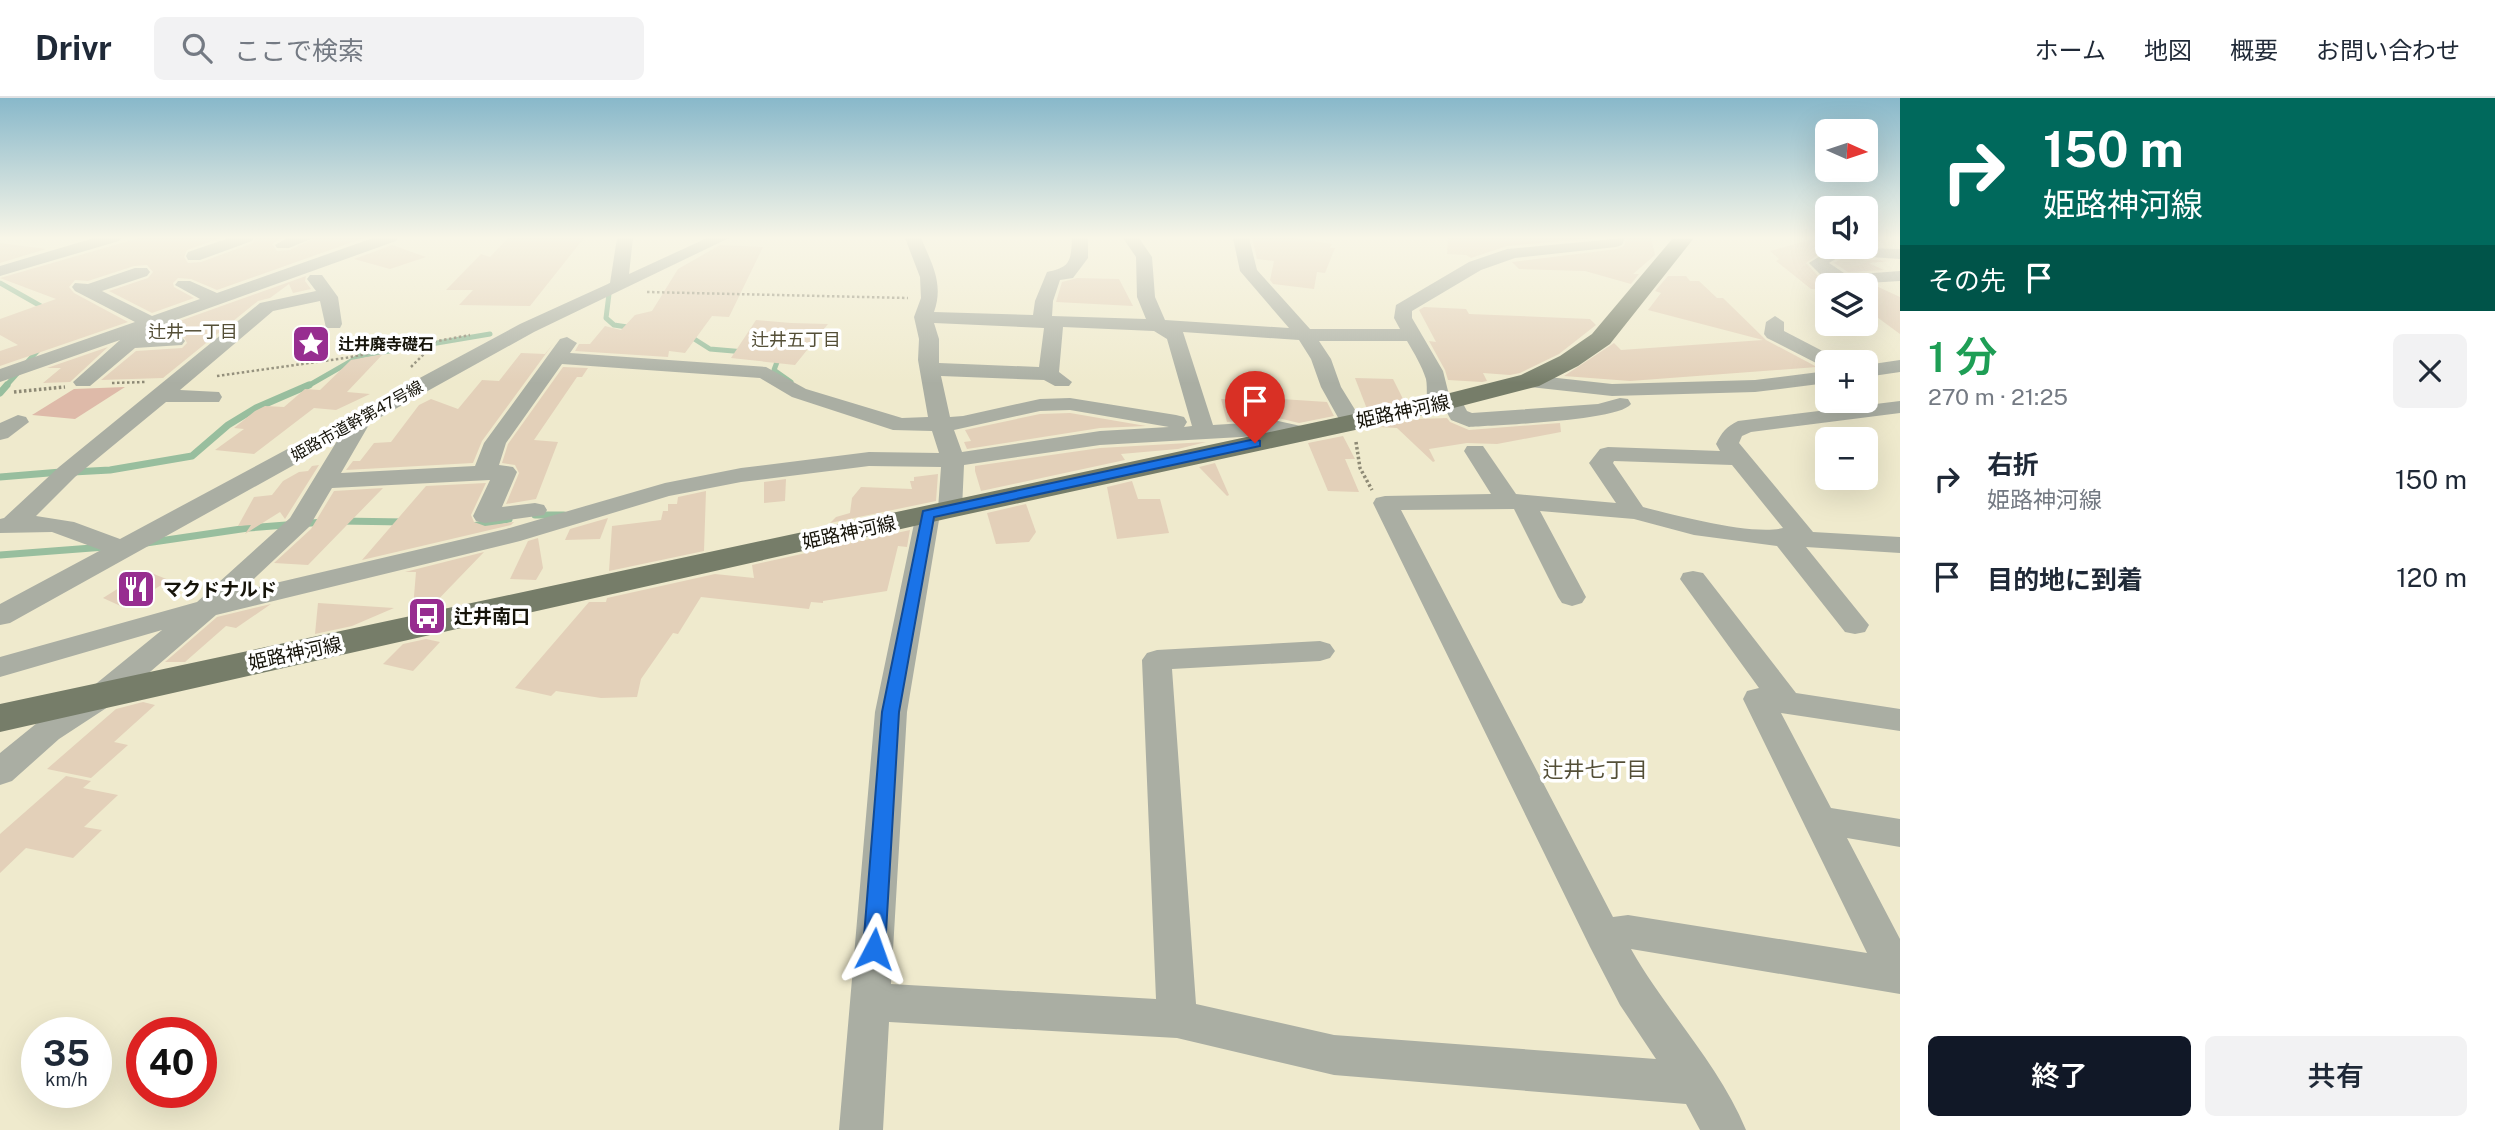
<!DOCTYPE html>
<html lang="ja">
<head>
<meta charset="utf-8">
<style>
  :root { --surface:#fff; --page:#f2f2f3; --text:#1f2937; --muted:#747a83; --line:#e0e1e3; --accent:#111827 }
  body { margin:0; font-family:"Public Sans","Noto Sans JP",sans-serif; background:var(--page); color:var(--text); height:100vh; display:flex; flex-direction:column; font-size:26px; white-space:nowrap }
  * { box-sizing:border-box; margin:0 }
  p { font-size:23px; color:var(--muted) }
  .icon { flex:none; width:38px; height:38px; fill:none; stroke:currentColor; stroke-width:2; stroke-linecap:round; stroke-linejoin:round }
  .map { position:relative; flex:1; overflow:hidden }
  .side { display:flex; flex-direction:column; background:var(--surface); width:595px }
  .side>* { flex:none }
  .guide { background:#00695c; color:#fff; overflow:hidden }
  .needle { width:46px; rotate:93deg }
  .fabs { position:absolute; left:1815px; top:21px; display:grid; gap:14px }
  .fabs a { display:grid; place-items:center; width:63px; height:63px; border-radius:10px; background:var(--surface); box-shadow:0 7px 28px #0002; font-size:35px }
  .speed { position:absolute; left:21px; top:919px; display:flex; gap:14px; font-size:35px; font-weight:700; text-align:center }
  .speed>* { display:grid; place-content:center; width:91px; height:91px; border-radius:50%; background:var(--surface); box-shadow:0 7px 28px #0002; line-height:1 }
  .speed small { font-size:18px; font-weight:400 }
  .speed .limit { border:10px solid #d22; background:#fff; color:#111 }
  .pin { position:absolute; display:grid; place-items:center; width:60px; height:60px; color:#fff; margin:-72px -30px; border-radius:50% 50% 50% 0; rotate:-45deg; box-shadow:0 0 7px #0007 }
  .pin .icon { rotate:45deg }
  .me { position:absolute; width:77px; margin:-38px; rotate:4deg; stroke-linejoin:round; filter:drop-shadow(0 0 5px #0008) }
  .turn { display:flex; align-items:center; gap:24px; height:147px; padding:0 28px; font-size:32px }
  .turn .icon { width:91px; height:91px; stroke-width:2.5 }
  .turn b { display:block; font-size:49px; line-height:60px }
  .then { display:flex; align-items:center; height:66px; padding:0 28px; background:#0003; gap:14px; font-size:26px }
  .round { display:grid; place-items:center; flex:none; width:74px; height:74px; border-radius:10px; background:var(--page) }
  .summary { display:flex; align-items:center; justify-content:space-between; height:119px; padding:0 28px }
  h1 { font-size:42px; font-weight:600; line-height:52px; color:#1e9e55 }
  .button { display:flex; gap:14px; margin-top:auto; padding:14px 28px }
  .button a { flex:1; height:80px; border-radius:10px; background:var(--accent); color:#fff; font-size:28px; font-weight:600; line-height:80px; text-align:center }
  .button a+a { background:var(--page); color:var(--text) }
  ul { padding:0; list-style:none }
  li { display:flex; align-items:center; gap:21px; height:98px; padding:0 28px }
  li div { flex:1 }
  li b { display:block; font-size:26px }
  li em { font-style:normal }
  header { display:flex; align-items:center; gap:42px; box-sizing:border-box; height:98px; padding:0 35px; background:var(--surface); border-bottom:2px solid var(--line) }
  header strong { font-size:33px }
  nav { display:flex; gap:38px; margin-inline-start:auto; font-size:24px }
  .search { width:490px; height:63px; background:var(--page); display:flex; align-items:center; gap:18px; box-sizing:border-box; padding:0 24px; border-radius:10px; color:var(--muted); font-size:26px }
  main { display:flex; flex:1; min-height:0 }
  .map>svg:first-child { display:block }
  .green { fill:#debaa9 }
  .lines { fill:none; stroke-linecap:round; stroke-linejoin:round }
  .stream-far1 { stroke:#98be9e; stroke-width:5 }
  .stream { stroke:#98be9e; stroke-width:7 }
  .building { fill:#e3d0b9 }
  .path-far1 { stroke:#8d8975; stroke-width:2.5; stroke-dasharray:2.5 2.5; stroke-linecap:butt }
  .path { stroke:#8d8975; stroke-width:3.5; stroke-dasharray:2.5 2.5; stroke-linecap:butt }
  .minor { fill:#aaaea3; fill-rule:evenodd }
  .major { fill:#767d69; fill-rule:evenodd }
  .route { fill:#1a73e8; stroke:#114b97; stroke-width:2 }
  .labels { text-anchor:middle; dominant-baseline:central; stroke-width:7; stroke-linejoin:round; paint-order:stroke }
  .far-poi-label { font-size:16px; font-weight:bold; fill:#16140a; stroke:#fff; text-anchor:start }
  .far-street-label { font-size:16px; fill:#16140a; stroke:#fff }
  .far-neighbourhood-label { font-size:18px; fill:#544f37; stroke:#fff }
  .street-label { font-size:19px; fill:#16140a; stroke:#fff }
  .poi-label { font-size:19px; font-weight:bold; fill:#16140a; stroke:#fff; text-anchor:start }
  .neighbourhood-label { font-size:21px; fill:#544f37; stroke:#fff }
</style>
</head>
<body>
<header>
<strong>Drivr</strong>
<div class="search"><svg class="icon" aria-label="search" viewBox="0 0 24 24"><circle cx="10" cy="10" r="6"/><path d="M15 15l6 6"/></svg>ここで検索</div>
<nav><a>ホーム</a><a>地図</a><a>概要</a><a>お問い合わせ</a></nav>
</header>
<main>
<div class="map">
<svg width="1900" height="1032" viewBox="0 0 1900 1032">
  <rect width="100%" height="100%" fill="#efeacd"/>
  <!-- green -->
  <path class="green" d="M125,289L75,321L32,317L74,291Z"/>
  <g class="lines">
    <!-- stream-far1 -->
    <g class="stream-far1">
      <path d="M0,185L46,211"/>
      <path d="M610,188L606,220L614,227L634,230"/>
      <path d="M688,237L710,251L745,254"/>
      <path d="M775,258L777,264L774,272L791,284"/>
      <path d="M5,289L40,250"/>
      <path d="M306,289L360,258L490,236"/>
    </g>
    <!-- stream -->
    <g class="stream">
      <path d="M0,295L7,287"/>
      <path d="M73,374L110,372L192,358L228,327L256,310L309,287"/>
      <path d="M0,379L61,374"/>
      <path d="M535,417H564"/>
      <path d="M340,423L405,424"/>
      <path d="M473,428L509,421"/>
      <path d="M146,445L248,430L324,424"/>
      <path d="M0,457L105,449"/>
    </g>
  </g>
  <!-- building -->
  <g class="building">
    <path d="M139,140H220L187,152L184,159L188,165L201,164L253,145L256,140H281L272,146L277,153L290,152L315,140H364L217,192L191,181L178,180L173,185L174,189L194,200L152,215L109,193L148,180L153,174L147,167L134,168L88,183L75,182L69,189L74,195L128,224L0,268V253L18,247L0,237V221L56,201L0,180Z"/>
    <path d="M508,140H584L530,208L459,207L473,192H446L481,156L490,159Z"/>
    <path d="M1294,140L1332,146L1330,150H1335L1325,175L1317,174L1314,191L1273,186L1270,182L1274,163L1257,161L1252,140Z"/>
    <path d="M1448,140H1593L1507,148L1471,160L1466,157L1447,156Z"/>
    <path d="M1627,140H1651L1655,157L1633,176H1639L1631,186L1585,173L1519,171L1512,164L1617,151L1624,148Z"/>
    <path d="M1813,141L1830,149L1806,165L1822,182L1832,186L1827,187V192L1811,191L1776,163L1779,161L1770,153Z"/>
    <path d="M0,145L46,151L0,165Z"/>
    <path d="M392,147L426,159L390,171L354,161Z"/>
    <path d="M720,147L763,149L729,219L712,218L685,255L669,253L668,259L575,253L579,246H590L605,228L621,232L635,217L652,213L678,171Z"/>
    <path d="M1843,160L1890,163L1869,165L1884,172L1848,174L1834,165Z"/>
    <path d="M306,178L305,183L311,191L293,195L289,186L270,200L258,203L163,280L101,282L136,253L182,250L187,245L182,236H155L160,230Z"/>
    <path d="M1668,178H1686L1690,183H1699L1717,200H1723L1766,242L1817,269L1630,283L1564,278L1614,245L1621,252L1763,242L1648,212L1661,195L1655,193Z"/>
    <path d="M1077,180L1119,181L1133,208L1056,204L1062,184Z"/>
    <path d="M1874,187L1900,199V236L1866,211V188Z"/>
    <path d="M1424,209L1466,211L1469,216L1590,221L1596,227L1559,256L1520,275L1510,277L1483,275L1487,283L1482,284L1448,282L1445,272L1429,243L1436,244L1419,212Z"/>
    <path d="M756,222L791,225L828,226L795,267L731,260Z"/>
    <path d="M553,246L482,343L473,365L346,372L353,363H360L374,345L391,344L419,307L431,301L458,311L482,282L499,283L521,255L545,256Z"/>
    <path d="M108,249L70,284L43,285L61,270H47Z"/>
    <path d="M383,256L347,294L370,296L336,312L314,310L254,356L215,352L244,331L234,330L255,313L265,308L284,309L305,291L320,292L351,262Z"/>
    <path d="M563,269L588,270L582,279H577L534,342L558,344L536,401L506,406L519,375L515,367L502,365L508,346Z"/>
    <path d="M1355,280L1393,281L1404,303L1367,311Z"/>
    <path d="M1251,299L1327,304L1334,318L1299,325L1278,320L1227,324L1221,301L1252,302Z"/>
    <path d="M1070,315L1146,328L1100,330L967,351L964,344L971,343L965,332L1040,316Z"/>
    <path d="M1447,320L1450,324L1469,332L1560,325L1561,334L1497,346L1467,345L1429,351L1435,363L1433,364L1397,330L1379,329L1419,321Z"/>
    <path d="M1343,338L1355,361H1345L1359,394L1328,393L1308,345Z"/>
    <path d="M1206,344L1178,351L1121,356L1125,362L981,393L975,373V368L1100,350Z"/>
    <path d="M1215,365L1229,397L1227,398L1199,369Z"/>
    <path d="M319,367L285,421L280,414L245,436L251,427L238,428L254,399L272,397L283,383L299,374L308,373L312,368Z"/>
    <path d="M938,376L936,403L830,425L836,419L850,415L852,400L861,389L912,391L910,383H914V379Z"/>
    <path d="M786,381L785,403L764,405V384Z"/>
    <path d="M1132,383L1138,401H1160L1169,435L1117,441L1107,389Z"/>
    <path d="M486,385L471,417L474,424L485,428L514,424L511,427L362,462L426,388Z"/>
    <path d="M383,390L308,467L274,465L311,431L334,393Z"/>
    <path d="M706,393L704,453L609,473L612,428L661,422L663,413H668V406H677L678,399Z"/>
    <path d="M1026,406L1036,434L1029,444L996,446L987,415Z"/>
    <path d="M608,420L600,441L565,442L570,431Z"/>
    <path d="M910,432L907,449L898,448L887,493L823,503V505L811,504L809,511L701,499L678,536L673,535L641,581L637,599L601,600L556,593L551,598L515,590L589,504H606L607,500L715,476L754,480L752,467Z"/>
    <path d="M538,440L543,470L536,482L510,481L528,443Z"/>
    <path d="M484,454L428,512L413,510L416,474H405Z"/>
    <path d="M146,473L169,482L125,510L103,500Z"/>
    <path d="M318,505L394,510L352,528L315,536Z"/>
    <path d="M271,506L236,530L226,528L185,564H165L217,519Z"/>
    <path d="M426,541L440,544L413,573L383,566L403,546Z"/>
    <path d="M143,604L155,607L114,644L128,647L91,680L47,671L116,611Z"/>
    <path d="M66,678L91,683L83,690L118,697L84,729L102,732L73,760L26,750L0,775V736Z"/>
  </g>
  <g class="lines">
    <!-- path-far1 -->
    <g class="path-far1">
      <path d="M647,194L908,200"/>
      <path d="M411,269L435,245"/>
      <path d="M217,278L345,260L470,237"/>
      <path d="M112,285L145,284"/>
    </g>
    <!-- path -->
    <g class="path">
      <path d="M14,294L65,289"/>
      <path d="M1356,344L1360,370L1372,392"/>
    </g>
    <!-- minor -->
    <g class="minor">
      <path d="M94,140H121L119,143L0,178V168Z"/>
      <path d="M229,140H254L252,143L200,162H188L186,158L188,154Z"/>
      <path d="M287,140H313L289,150H277L275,147Z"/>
      <path d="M373,140H398L396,143L159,228L149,238L182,239L185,243L182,247L135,250L90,288H76L73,284L120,242L0,284V271L135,224L75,193L72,189L75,185L88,186L135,170H147L150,174L147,178L102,193L152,218L200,201L175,187L178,183H190L217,195Z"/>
      <path d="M617,140H633L629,176L707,140H729L534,234L370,325L341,375L475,368L484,345L560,241L567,239L577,245L570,255L766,269L806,291L902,320L928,319L918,262L919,241L914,219L921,200L920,179L905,140H921C932,166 944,186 934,214L1033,217L1035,203L1047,174C1070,169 1071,164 1072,140H1088V160L1073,180L1060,182L1053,203L1052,218L1146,221L1137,199L1136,159L1123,140H1139L1152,159L1155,199L1165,222L1289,230L1240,173L1233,140H1249L1257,172L1310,231H1400L1394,220L1396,207L1469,164L1507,151L1625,140L1622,147L1616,149L1515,160L1481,172L1412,213V220L1443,273L1449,297L1459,298L1467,313L1472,315L1598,306L1620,300L1628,301L1631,306C1619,323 1495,327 1469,329L1451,322L1445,311H1430C1425,302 1428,291 1426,281C1422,268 1414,255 1407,243H1319L1331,261L1341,289L1362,323L1359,328H1343L1340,323L1321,289L1311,261L1299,242L1183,234L1213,327L1278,323L1310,330L1313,335L1310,340L1302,342L1278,337L1100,347L964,367L962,411L959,416L950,418L941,416L938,411L941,369L869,368L741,384L669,398L520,443L216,517L114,605L59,641L12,683L0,687V655L37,625L92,589L162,532L0,579V559L197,504L290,420L337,343L10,525L0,527V506L101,452L52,434L0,435V421L4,420L59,369L260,205L316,193L307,181L310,177H322L338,199L342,226L340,230H326L320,203L273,213L180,292L219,294L222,299L219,304H166L75,379L36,418L74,424L120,441L520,226L610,185ZM934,225L1044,230L1039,269L939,265V241ZM1063,229L1154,233L1167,241L1192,328L1184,329L1187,324L1184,319L1176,317L1070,300L1040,301L963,318L950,319L941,278L1044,282L1055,288H1069L1072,284L1059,274ZM562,266L760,280L792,299L893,332L932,333L939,355L869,354L741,370L665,385L506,431L241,493L309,429L332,390L490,382L473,418L476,423L485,425L544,417L547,412L544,407L535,405L502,409L517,374L513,369L499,367L506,345ZM1070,312L1169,329L1100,333L962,354L954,332L1040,313Z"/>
      <path d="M1834,149L1900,151V161L1842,157L1829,165L1847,177L1900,173V183L1834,187L1835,185L1824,180L1809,165Z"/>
      <path d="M1775,218L1784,224V233L1836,260L1839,264H1827V270L1822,268L1767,240L1764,236L1766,224Z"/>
      <path d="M1900,262V274L1866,279V267Z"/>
      <path d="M1827,273V285L1755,294L1612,298L1530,289L1523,287L1520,283L1523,279L1530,277L1612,286L1755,282Z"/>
      <path d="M1900,303V315L1751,334L1742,338L1739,345L1813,434L1900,439V455L1806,449L1869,527L1865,534L1855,536L1845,534L1777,448L1694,437L1634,421L1540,413L1586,499L1582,505L1572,508L1562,505L1558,499L1514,411L1401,412L1613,819L1628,817L1867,855L1743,601L1747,593L1759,590L1680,481L1683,475L1693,473L1703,475L1796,595L1900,611V633L1781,615L1831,710L1900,721V749L1847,740L1900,841V896L1631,851C1666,913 1719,966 1746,1032H1700L1686,1006L1334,977L1177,940L889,924L883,1032H839L875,614L916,416L919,411L928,409L937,411L940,416L907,614L891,886L1156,901L1142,562L1147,555L1157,552L1320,543L1330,546L1335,553L1330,560L1320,563L1172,571L1196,906L1334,937L1656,961L1620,907L1590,849L1373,405L1376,400L1385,398L1491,396L1464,353L1467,348H1483L1516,396L1616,405L1589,365L1600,351L1608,349L1720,353L1716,346C1722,334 1726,329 1738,323ZM1614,363L1732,367L1783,430C1753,438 1674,417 1643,409L1613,365Z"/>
      <path d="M18,317L26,319L29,324L8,340L0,342V325Z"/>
    </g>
    <!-- major -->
    <path class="major" d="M1673,140H1694L1610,246L1578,268L1539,288L1438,314L950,420L0,634V606L1438,298L1521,277L1560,258L1592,236Z"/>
  </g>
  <!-- sky -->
  <linearGradient id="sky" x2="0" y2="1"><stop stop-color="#88b8ca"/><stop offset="0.49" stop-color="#f8f6e8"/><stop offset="1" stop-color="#f8f6e8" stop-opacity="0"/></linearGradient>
  <rect width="1900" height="285" fill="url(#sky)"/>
  <!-- route -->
  <path class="route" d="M1255,341L1260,343V348L934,419L899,614L885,851L882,858L874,861L866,858L863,851L882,614L923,413Z"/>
  <!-- icons -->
  <defs>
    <symbol id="sight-square" viewBox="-11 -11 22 22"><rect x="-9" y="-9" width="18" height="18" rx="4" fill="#972d90" stroke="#fff"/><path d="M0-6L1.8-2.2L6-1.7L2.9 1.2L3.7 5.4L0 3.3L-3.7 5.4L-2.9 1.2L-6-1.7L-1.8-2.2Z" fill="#fff"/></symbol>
    <symbol id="restaurant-square" viewBox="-11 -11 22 22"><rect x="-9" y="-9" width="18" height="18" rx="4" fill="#972d90" stroke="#fff"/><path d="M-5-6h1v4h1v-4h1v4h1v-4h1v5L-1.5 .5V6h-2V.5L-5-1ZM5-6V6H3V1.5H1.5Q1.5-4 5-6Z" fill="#fff"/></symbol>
    <symbol id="bus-square" viewBox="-11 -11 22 22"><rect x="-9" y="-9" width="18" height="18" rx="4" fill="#972d90" stroke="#fff"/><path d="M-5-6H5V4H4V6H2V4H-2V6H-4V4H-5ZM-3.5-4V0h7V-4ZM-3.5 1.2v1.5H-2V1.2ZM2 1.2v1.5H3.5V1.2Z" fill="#fff"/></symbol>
  </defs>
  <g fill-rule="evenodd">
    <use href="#sight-square" x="289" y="224" width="44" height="44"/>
    <use href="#restaurant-square" x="114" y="469" width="44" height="44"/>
    <use href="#bus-square" x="405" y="496" width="44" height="44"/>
  </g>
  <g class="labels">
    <!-- far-poi labels -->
    <g class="far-poi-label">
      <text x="338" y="246">辻井廃寺礎石</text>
    </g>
    <!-- far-street labels -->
    <g class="far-street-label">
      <text transform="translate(357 323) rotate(-29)">姫路市道幹第47号線</text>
    </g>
    <!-- far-neighbourhood labels -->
    <g class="far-neighbourhood-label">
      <text x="193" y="233">辻井一丁目</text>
      <text x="796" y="241">辻井五丁目</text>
    </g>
    <!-- street labels -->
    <g class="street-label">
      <text transform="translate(1403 313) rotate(-12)">姫路神河線</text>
      <text transform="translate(849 434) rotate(-12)">姫路神河線</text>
      <text transform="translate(295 555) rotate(-12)">姫路神河線</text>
    </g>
    <!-- poi labels -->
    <g class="poi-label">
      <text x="163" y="491">マクドナルド</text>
      <text x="454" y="518">辻井南口</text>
    </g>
    <!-- neighbourhood labels -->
    <g class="neighbourhood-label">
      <text x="1595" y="671">辻井七丁目</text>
    </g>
  </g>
</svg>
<div class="fabs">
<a><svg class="needle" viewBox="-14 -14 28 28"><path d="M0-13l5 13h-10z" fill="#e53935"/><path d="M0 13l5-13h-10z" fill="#747a83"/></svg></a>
<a><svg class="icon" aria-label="sound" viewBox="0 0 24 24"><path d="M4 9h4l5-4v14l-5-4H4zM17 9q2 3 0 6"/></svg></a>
<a><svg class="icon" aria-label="layers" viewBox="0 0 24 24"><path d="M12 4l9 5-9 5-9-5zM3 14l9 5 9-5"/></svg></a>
<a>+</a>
<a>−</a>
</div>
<div class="speed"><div>35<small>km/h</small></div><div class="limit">40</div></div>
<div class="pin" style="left:1255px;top:345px;background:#d93025"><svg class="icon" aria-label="arrive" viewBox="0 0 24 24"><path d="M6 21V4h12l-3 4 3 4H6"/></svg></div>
<svg class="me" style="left:874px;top:851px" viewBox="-20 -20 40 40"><path d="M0-17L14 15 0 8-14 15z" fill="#1a73e8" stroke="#fff" stroke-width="4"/></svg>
</div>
<section class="side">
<div class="guide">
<div class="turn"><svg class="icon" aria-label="right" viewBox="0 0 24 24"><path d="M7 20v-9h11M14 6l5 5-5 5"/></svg><div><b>150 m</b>姫路神河線</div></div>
<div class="then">その先<svg class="icon" aria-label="arrive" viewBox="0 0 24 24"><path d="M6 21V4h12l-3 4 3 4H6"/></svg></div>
</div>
<div class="summary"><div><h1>1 分</h1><p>270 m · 21:25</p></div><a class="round"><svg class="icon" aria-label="close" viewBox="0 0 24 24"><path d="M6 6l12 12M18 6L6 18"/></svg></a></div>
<ul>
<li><svg class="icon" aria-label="right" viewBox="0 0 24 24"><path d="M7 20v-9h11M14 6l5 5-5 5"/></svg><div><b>右折</b><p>姫路神河線</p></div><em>150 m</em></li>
<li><svg class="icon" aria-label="arrive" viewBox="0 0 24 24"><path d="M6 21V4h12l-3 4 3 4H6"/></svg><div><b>目的地に到着</b></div><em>120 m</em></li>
</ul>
<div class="button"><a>終了</a><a>共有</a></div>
</section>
</main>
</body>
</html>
